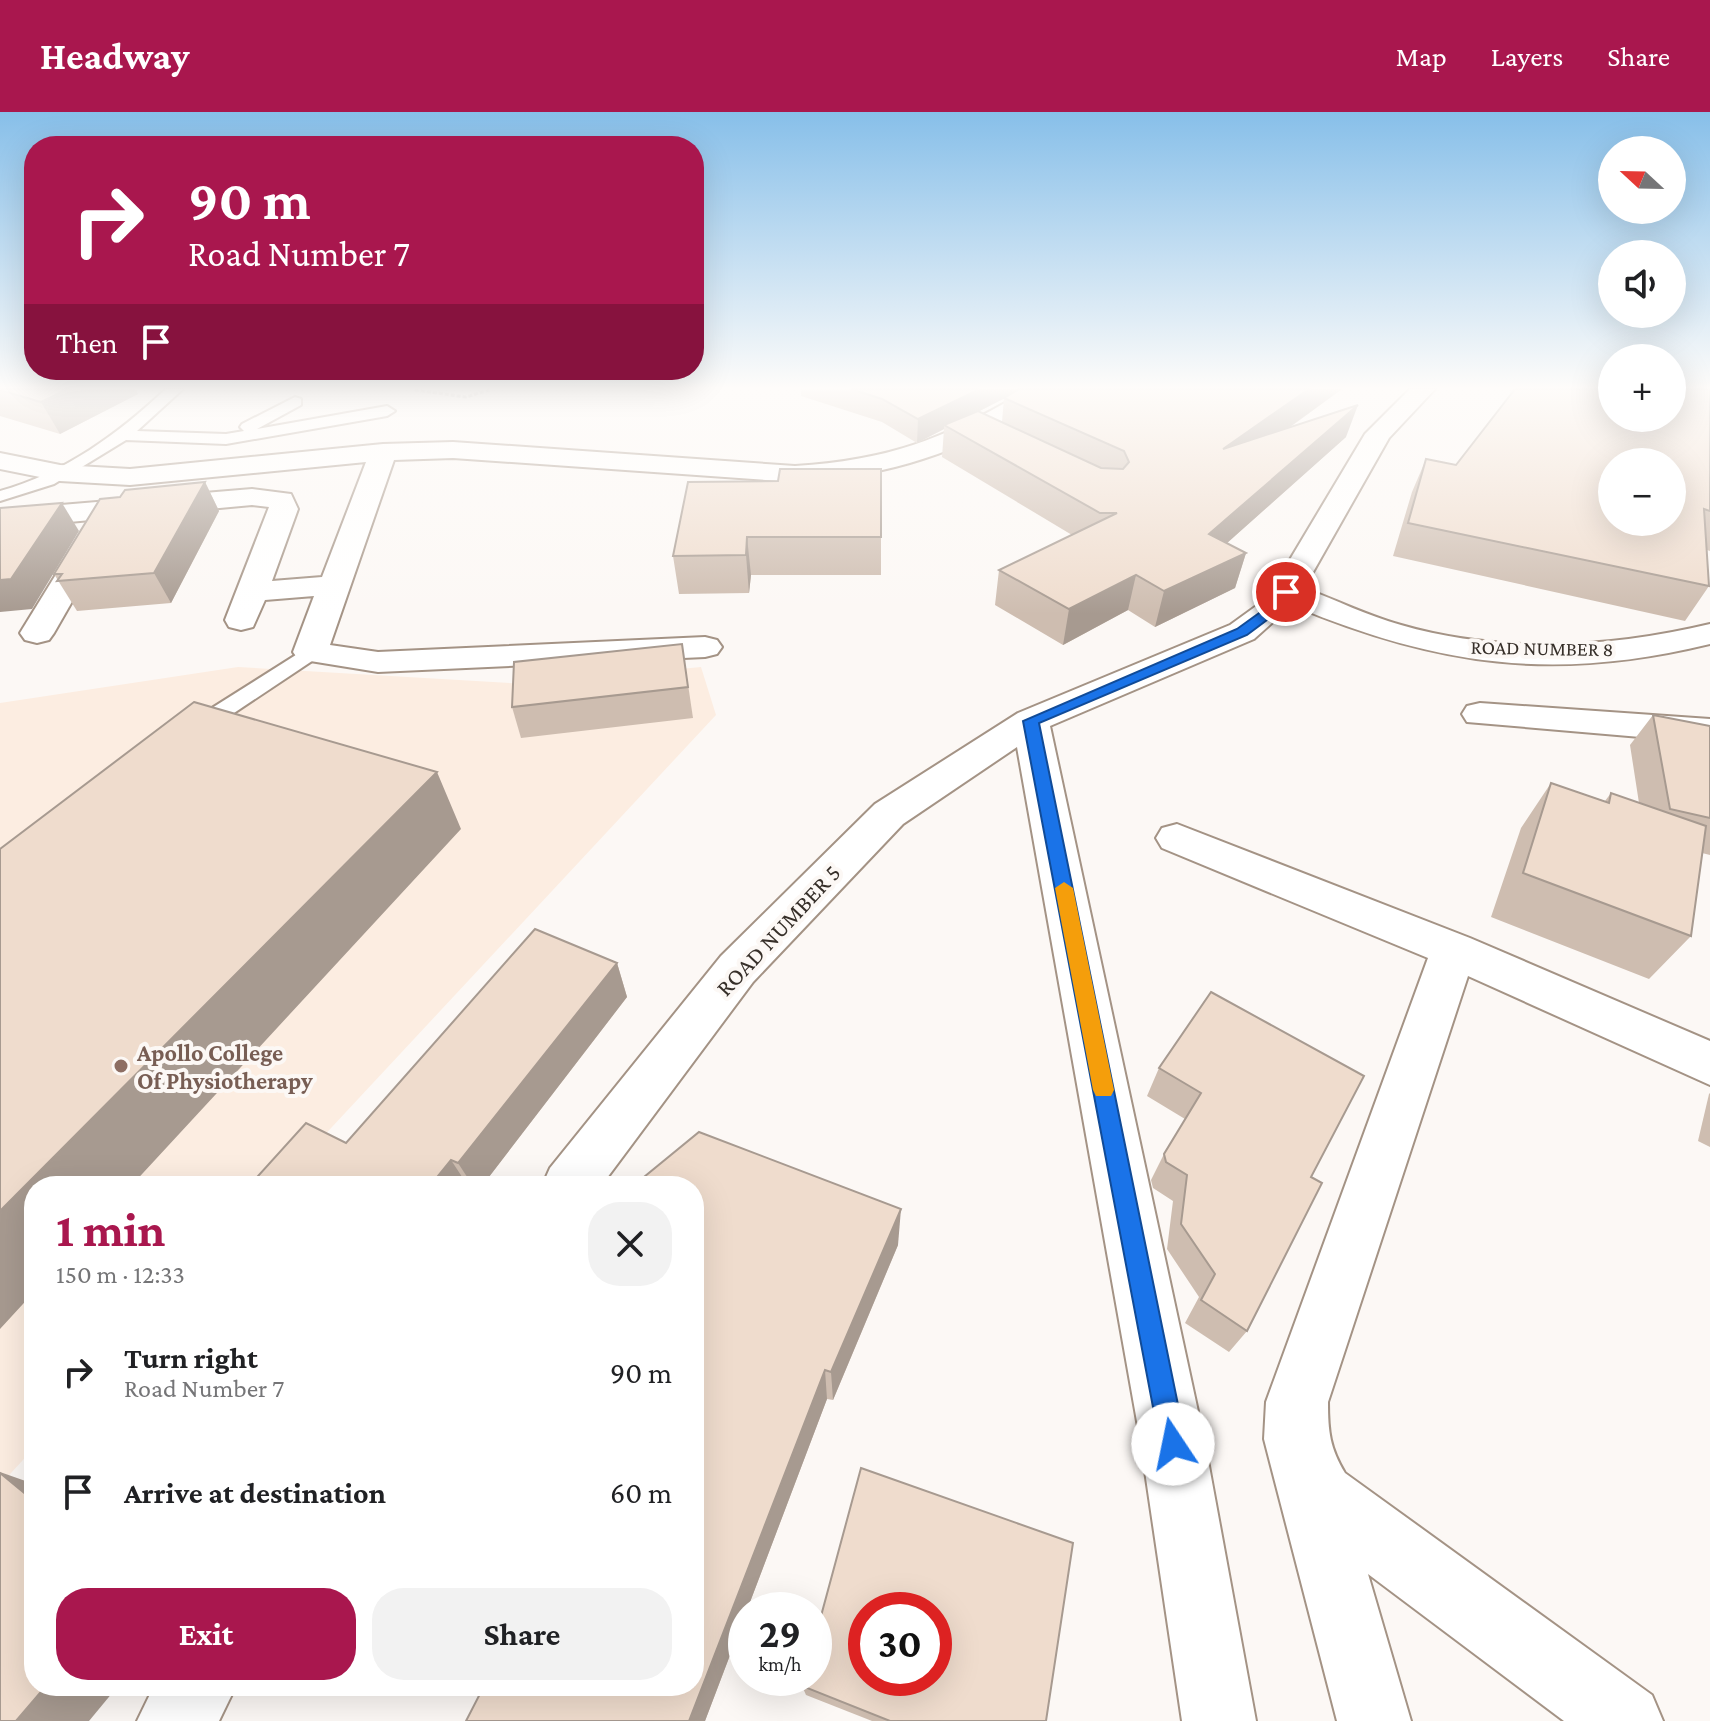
<!DOCTYPE html>
<html lang="en">
<head>
<meta charset="utf-8">
<style>
  :root { --surface:#fff; --page:#f2f2f2; --text:#202124; --muted:#757577; --accent:#a9174e }
  body { margin:0; font-family:"Crimson Pro",serif; background:var(--page); color:var(--text); height:100vh; display:flex; flex-direction:column; font-size:30px; white-space:nowrap }
  * { box-sizing:border-box; margin:0 }
  p { font-size:26px; color:var(--muted) }
  .icon { flex:none; width:44px; height:44px; fill:none; stroke:currentColor; stroke-width:2; stroke-linecap:round; stroke-linejoin:round }
  .map { position:relative; flex:1; overflow:hidden }
  .side { position:absolute; left:24px; top:1064px; width:680px; height:520px; display:flex; flex-direction:column; background:var(--surface); border-radius:32px; box-shadow:0 8px 32px #0002 }
  .side>* { flex:none }
  .hud { position:absolute; left:24px; top:24px; width:680px; height:244px; border-radius:32px; box-shadow:0 8px 32px #0002; background:#a9174e; color:#fff; overflow:hidden }
  .needle { width:52px; rotate:292deg }
  .buttons { position:absolute; left:1598px; top:24px; display:grid; gap:16px }
  .buttons a { display:grid; place-items:center; width:88px; height:88px; border-radius:50%; background:var(--surface); box-shadow:0 8px 32px #0002; font-size:40px }
  .speed { position:absolute; left:728px; top:1480px; display:flex; gap:16px; font-size:40px; font-weight:700; text-align:center }
  .speed>* { display:grid; place-content:center; width:104px; height:104px; border-radius:50%; background:var(--surface); box-shadow:0 8px 32px #0002; line-height:1 }
  .speed small { font-size:20px; font-weight:400 }
  .speed .limit { border:12px solid #d22; background:#fff; color:#111 }
  .pin { position:absolute; display:grid; place-items:center; width:68px; height:68px; color:#fff; margin:-34px; border:4px solid #fff; border-radius:50%; box-shadow:0 2px 8px #0007 }
  .me { position:absolute; width:88px; margin:-44px; rotate:349deg; stroke-linejoin:round; filter:drop-shadow(0 0 6px #0008) }
  .turn { display:flex; align-items:center; gap:28px; height:168px; padding:0 32px; font-size:36px }
  .turn .icon { width:104px; height:104px; stroke-width:2.5 }
  .turn b { display:block; font-size:56px; line-height:68px }
  .then { display:flex; align-items:center; height:76px; padding:0 32px; background:#0003; gap:16px; font-size:30px }
  .round { display:grid; place-items:center; flex:none; width:84px; height:84px; border-radius:32px; background:var(--page) }
  .summary { display:flex; align-items:center; justify-content:space-between; height:136px; padding:0 32px }
  h1 { font-size:48px; font-weight:700; line-height:60px; color:var(--accent) }
  .action { display:flex; gap:16px; margin-top:auto; padding:16px 32px }
  .action a { flex:1; height:92px; border-radius:32px; background:var(--accent); color:#fff; font-size:32px; font-weight:700; line-height:92px; text-align:center }
  .action a+a { background:var(--page); color:var(--text) }
  ul { padding:0; list-style:none }
  li { display:flex; align-items:center; gap:24px; height:120px; padding:0 32px }
  li div { flex:1 }
  li b { display:block; font-size:30px }
  li em { font-style:normal }
  header { display:flex; align-items:center; gap:48px; box-sizing:border-box; height:112px; padding:0 40px; background:var(--accent); color:#fff }
  header strong { font-size:38px }
  nav { display:flex; gap:44px; margin-inline-start:auto; font-size:28px }
  .map>svg:first-child { display:block }
  .built { fill:#fcede1 }
  .lines { fill:none; stroke-linecap:round; stroke-linejoin:round }
  .lane-casing { stroke:#a49385; stroke-width:4 }
  .street-casing { stroke:#a49385; stroke-width:4 }
  .path { stroke:#a09a96; stroke-width:3; stroke-dasharray:4 2; stroke-linecap:butt }
  .lane { fill:#fff; fill-rule:evenodd }
  .street { fill:#fff; fill-rule:evenodd }
  .wall { fill:#cebdb0; fill-rule:evenodd }
  .shaded-wall { fill:#a79a90 }
  .building { fill:#efdccd; stroke:#a79a90; stroke-width:2; fill-rule:evenodd }
  .route { fill:#1a73e8; stroke:#114b97; stroke-width:2 }
  .slow { fill:#f59e0b }
  .education-dot { fill:#8d6e63; stroke:#fcf8f5; stroke-width:3 }
  .labels { text-anchor:middle; dominant-baseline:central; stroke-width:8; stroke-linejoin:round; paint-order:stroke }
  .far-street-label { font-size:20px; fill:#362f29; stroke:#fcf8f5 }
  .street-label { font-size:24px; fill:#362f29; stroke:#fcf8f5 }
  .education-label { font-size:24px; font-weight:bold; fill:#785e54; stroke:#fcf8f5; text-anchor:start }
</style>
</head>
<body>
<header>
<strong>Headway</strong>
<nav><a>Map</a><a>Layers</a><a>Share</a></nav>
</header>
<div class="map">
<svg width="1710" height="1609" viewBox="0 0 1710 1609">
  <rect width="100%" height="100%" fill="#fcf8f5"/>
  <!-- built -->
  <path class="built" d="M238,555L525,572L701,555L716,603L277,1074H34V1336L0,1373V591Z"/>
  <g class="lines">
    <defs>
      <g id="lane">
        <path d="M166,277H183L137,319L226,322L244,319L240,315L242,312L295,285L301,287V293L257,317L387,294L395,299L387,304L226,332L126,328L54,372L0,389V379C65,361 118,322 166,277Z"/>
        <path d="M310,534L321,540L318,545L201,623H185L181,618L185,613Z"/>
      </g>
      <g id="street">
        <path d="M1029,277H1057C1049,289 1030,297 1017,305C946,346 876,365 795,370L453,346L394,348L330,533L378,540L705,525L717,528L722,535L717,542L705,545L378,560L298,547L293,540L314,484L265,488L253,515L241,518L229,515L225,508L269,395L252,393L37,413L27,410L23,404L27,398L37,395L252,377L291,382L298,397L272,469L322,465L366,350L130,373L60,369L0,357V341L60,353L130,357L383,332L453,330L795,354C891,348 947,326 1029,277Z"/>
        <path d="M1410,277H1435L1389,326L1304,476C1336,488 1368,504 1401,513C1501,542 1610,536 1710,512V532C1555,570 1437,554 1292,493L1254,527L1050,614L1205,1332L1256,1609H1182L1141,1332L1017,635L903,712L753,870L601,1074H542L550,1056L721,844L875,692L1018,601L1230,513L1259,492L1273,476L1365,322Z"/>
        <path d="M94,416L104,419L109,425L54,521L49,528L37,531L25,528L20,521L79,425L84,419Z"/>
        <path d="M1480,591L1710,607V631L1467,610L1462,602L1467,594Z"/>
        <path d="M1177,712L1470,826L1710,929V973L1468,864L1328,1290C1328,1320 1330,1336 1345,1361L1652,1583L1663,1609H1564L1368,1462L1411,1609H1337L1264,1327L1266,1290L1428,846L1162,736L1156,726L1162,716Z"/>
        <path d="M154,1574H236L219,1609H137Z"/>
      </g>
    </defs>
    <!-- lane casing -->
    <use href="#lane" class="lane-casing"/>
    <!-- street casing -->
    <use href="#street" class="street-casing"/>
    <!-- path -->
    <path class="path" d="M415,278L466,285L492,277"/>
    <!-- lane -->
    <use href="#lane" class="lane"/>
    <!-- street -->
    <use href="#street" class="street"/>
  </g>
  <!-- wall -->
  <g class="wall">
    <path d="M0,277H135L138,282L60,322L0,304Z"/>
    <path d="M801,277H1342L1289,316L1346,325L1227,431L1246,441L1235,476L1155,515L1128,498L1063,533L995,493L999,458L1072,423L942,345L944,317L917,331L882,310L801,284ZM1004,286L1002,310L978,300L998,289Z"/>
    <path d="M1710,277V439L1707,438L1709,474L1685,509L1393,444L1412,380L1426,347L1456,353Z"/>
    <path d="M205,370L219,399L171,491L77,499L54,462L120,385Z"/>
    <path d="M688,370L881,425V463H751L749,481L679,482L673,444Z"/>
    <path d="M682,532L693,606L521,626L512,595Z"/>
    <path d="M1653,603L1710,614V743L1702,741L1691,824L1649,867L1491,805L1521,716L1551,671L1605,689L1611,681L1639,691L1630,633Z"/>
    <path d="M617,851L627,885L482,1074H249L346,1031Z"/>
    <path d="M1211,880L1311,1065L1247,1219L1229,1240L1185,1211L1199,1185L1167,1137L1173,1089L1153,1076L1151,1068L1164,1042L1185,1007L1147,984L1159,956Z"/>
    <path d="M1710,981V1035L1698,1029L1709,982Z"/>
    <path d="M699,1020L898,1133L833,1288L827,1287L747,1498H746V1501L705,1609L694,1574Z"/>
    <path d="M802,1574L1046,1609H872L806,1583Z"/>
  </g>
  <!-- shaded-wall -->
  <g class="shaded-wall">
    <path d="M69,277H135L138,282L60,322L41,290Z"/>
    <path d="M980,277H1023L948,315L944,313V317L917,331L918,307Z"/>
    <path d="M1309,277H1342L1214,370L1223,337Z"/>
    <path d="M1358,293L1346,325L1199,456L1209,422Z"/>
    <path d="M205,370L219,399L171,491L154,461Z"/>
    <path d="M62,391L79,419L32,497L0,500V468Z"/>
    <path d="M747,425L751,463L749,481L746,443Z"/>
    <path d="M1246,441L1235,476L1155,515L1164,479Z"/>
    <path d="M1136,463L1128,498L1063,533L1069,497Z"/>
    <path d="M437,660L461,717L131,1074H34V1180L0,1217V1099Z"/>
    <path d="M617,851L627,885L482,1074H473L458,1051Z"/>
    <path d="M451,1048L468,1074H430Z"/>
    <path d="M901,1097L898,1133L833,1288L831,1260Z"/>
    <path d="M825,1258L827,1287L747,1498H746V1501L705,1609H689Z"/>
    <path d="M0,1360L34,1372V1389L0,1361Z"/>
    <path d="M46,1574H118L89,1609H16Z"/>
  </g>
  <!-- building -->
  <g class="building">
    <path d="M0,277H69L41,290L0,278Z"/>
    <path d="M851,277H980L918,307L882,287Z"/>
    <path d="M1019,277H1309L1223,337L1358,293L1209,422L1246,441L1164,479L1136,463L1069,497L999,458L1117,401H1100L944,313L978,299L1101,356L1123,357L1129,350L1124,339L1004,286Z"/>
    <path d="M1515,277H1612V306H1672V277H1710V399L1704,397L1709,474L1408,411L1426,347L1456,353ZM1612,350H1672V410H1612Z"/>
    <path d="M780,357H881V425H747L746,443L673,444L688,370L778,369Z"/>
    <path d="M205,370L154,461L57,469L62,462H54L100,387L120,385L125,378Z"/>
    <path d="M62,391L11,467L0,468V396Z"/>
    <path d="M682,532L688,575L512,595L514,550Z"/>
    <path d="M194,590L437,660L0,1099V737Z"/>
    <path d="M1653,603L1710,614V706L1670,697Z"/>
    <path d="M1551,671L1609,691L1611,681L1706,714L1691,824L1523,761Z"/>
    <path d="M535,817L617,851L458,1051L451,1048L430,1074H249L306,1011L346,1031Z"/>
    <path d="M1211,880L1364,964L1311,1065L1322,1071L1247,1219L1201,1188L1215,1162L1181,1112L1187,1063L1166,1050L1164,1042L1201,981L1159,956Z"/>
    <path d="M699,1020L901,1097L831,1260L825,1258L689,1609H466L484,1574H694V1074H633Z"/>
    <path d="M861,1356L1073,1431L1046,1609H890L802,1574L804,1566H814V1530ZM866,1498H934V1566H866Z"/>
    <path d="M0,1361L34,1389V1574H46L16,1609H0Z"/>
  </g>
  <!-- sky -->
  <linearGradient id="sky" x2="0" y2="1"><stop stop-color="#87bfe9"/><stop offset="0.55" stop-color="#fefcfa"/><stop offset="1" stop-color="#fefcfa" stop-opacity="0"/></linearGradient>
  <rect width="1710" height="502" fill="url(#sky)"/>
  <!-- route -->
  <path class="route" d="M1281,477L1292,480L1275,502L1247,523L1039,611L1186,1332L1182,1342L1173,1346L1164,1342L1160,1332L1023,609L1237,517L1266,496Z"/>
  <!-- slow -->
  <path class="slow" d="M1064,770L1073,776L1114,978L1111,984H1096L1093,978L1055,776Z"/>
  <!-- markers -->
  <circle class="education-dot" cx="121" cy="954" r="8"/>
  <g class="labels">
    <!-- far-street labels -->
    <g class="far-street-label">
      <text transform="translate(1542 536) rotate(1)">ROAD NUMBER 8</text>
    </g>
    <!-- street labels -->
    <g class="street-label">
      <text transform="translate(778 818) rotate(-47)">ROAD NUMBER 5</text>
    </g>
    <!-- education labels -->
    <g class="education-label">
      <text x="137" y="940">Apollo College<tspan x="137" dy="28">Of Physiotherapy</tspan></text>
    </g>
  </g>
</svg>
<div class="buttons">
<a><svg class="needle" viewBox="-14 -14 28 28"><path d="M0-13l5 13h-10z" fill="#e53935"/><path d="M0 13l5-13h-10z" fill="#757577"/></svg></a>
<a><svg class="icon" aria-label="sound" viewBox="0 0 24 24"><path d="M4 9h4l5-4v14l-5-4H4zM17 9q2 3 0 6"/></svg></a>
<a>+</a>
<a>−</a>
</div>
<div class="speed"><div>29<small>km/h</small></div><div class="limit">30</div></div>
<div class="pin" style="left:1286px;top:480px;background:#d93025"><svg class="icon" aria-label="arrive" viewBox="0 0 24 24"><path d="M6 21V4h12l-3 4 3 4H6"/></svg></div>
<svg class="me" style="left:1173px;top:1332px" viewBox="-20 -20 40 40"><circle r="19" fill="#fff"/><path d="M0-13L10 11 0 6-10 11z" fill="#1a73e8"/></svg>
<div class="hud">
<div class="turn"><svg class="icon" aria-label="right" viewBox="0 0 24 24"><path d="M7 20v-9h11M14 6l5 5-5 5"/></svg><div><b>90 m</b>Road Number 7</div></div>
<div class="then">Then<svg class="icon" aria-label="arrive" viewBox="0 0 24 24"><path d="M6 21V4h12l-3 4 3 4H6"/></svg></div>
</div>
<section class="side">
<div class="summary"><div><h1>1 min</h1><p>150 m · 12:33</p></div><a class="round"><svg class="icon" aria-label="close" viewBox="0 0 24 24"><path d="M6 6l12 12M18 6L6 18"/></svg></a></div>
<ul>
<li><svg class="icon" aria-label="right" viewBox="0 0 24 24"><path d="M7 20v-9h11M14 6l5 5-5 5"/></svg><div><b>Turn right</b><p>Road Number 7</p></div><em>90 m</em></li>
<li><svg class="icon" aria-label="arrive" viewBox="0 0 24 24"><path d="M6 21V4h12l-3 4 3 4H6"/></svg><div><b>Arrive at destination</b></div><em>60 m</em></li>
</ul>
<div class="action"><a>Exit</a><a>Share</a></div>
</section>
</div>
</body>
</html>
